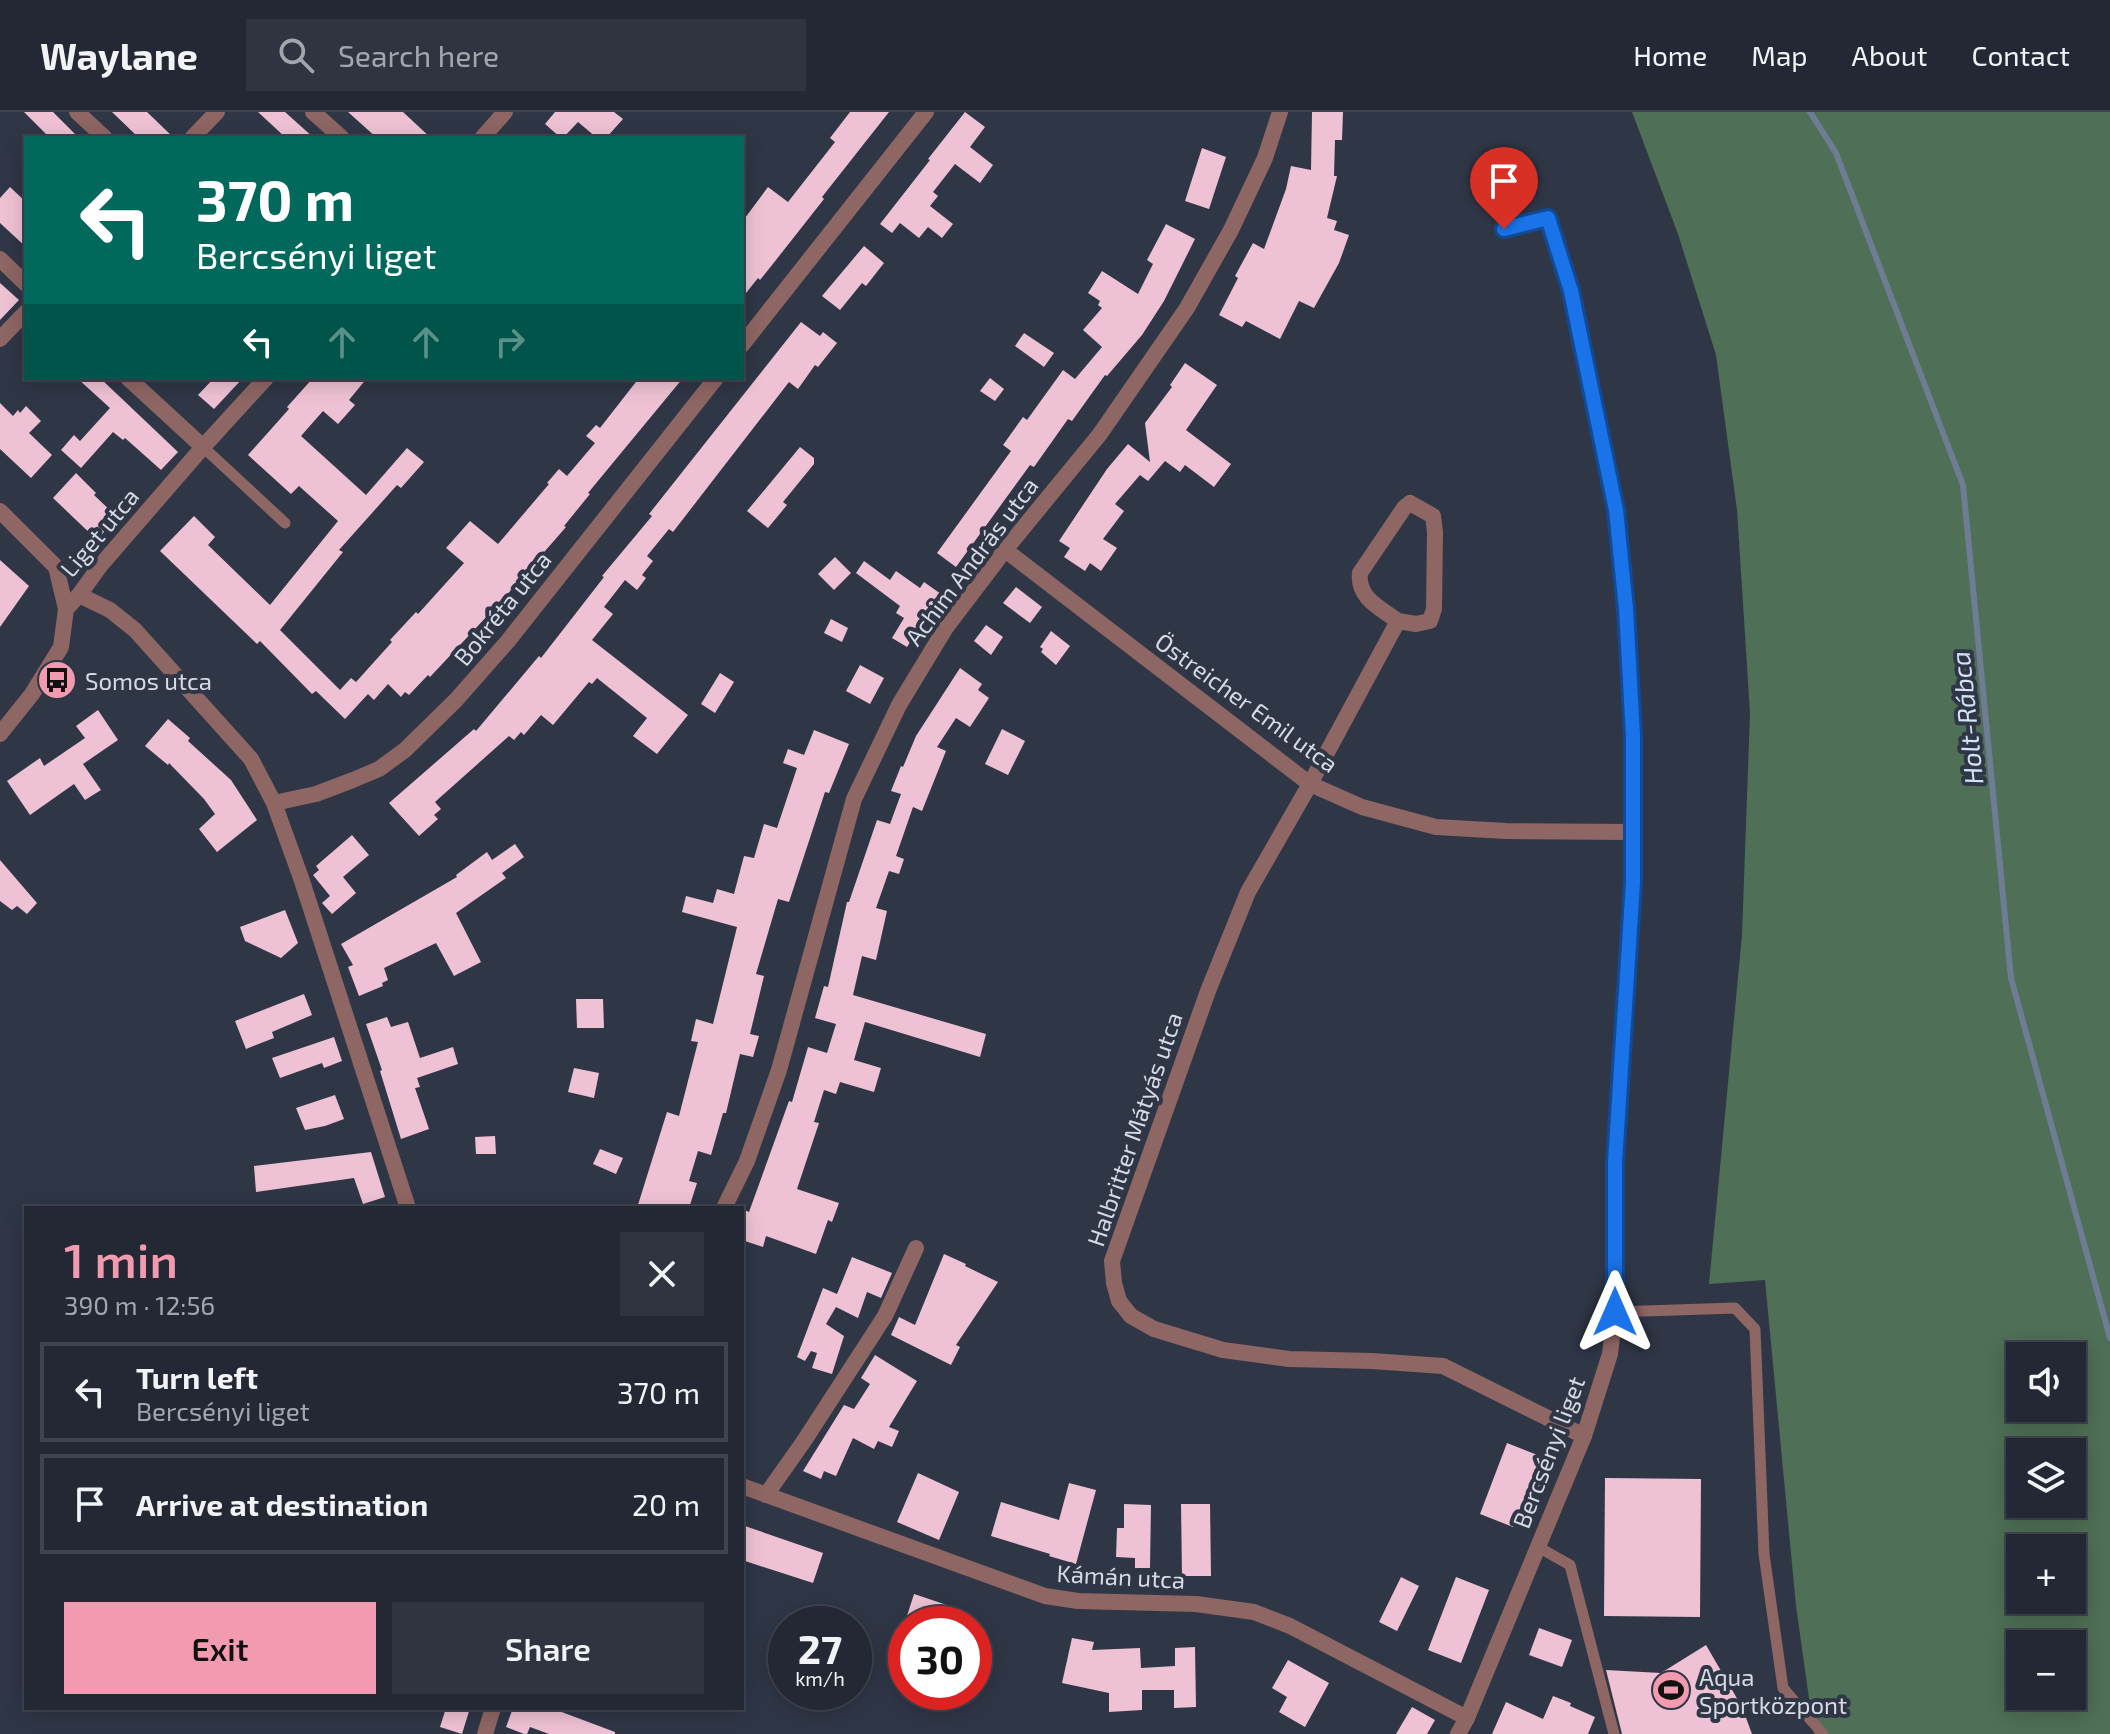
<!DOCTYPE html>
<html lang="en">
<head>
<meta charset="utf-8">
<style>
  :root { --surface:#232834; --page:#2f3440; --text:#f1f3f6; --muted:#a3a6ac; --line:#40444f; --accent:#f29aaf }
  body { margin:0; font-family:"Exo 2",sans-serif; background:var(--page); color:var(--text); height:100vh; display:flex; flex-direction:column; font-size:30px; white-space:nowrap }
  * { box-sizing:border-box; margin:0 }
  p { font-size:26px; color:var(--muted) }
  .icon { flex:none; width:44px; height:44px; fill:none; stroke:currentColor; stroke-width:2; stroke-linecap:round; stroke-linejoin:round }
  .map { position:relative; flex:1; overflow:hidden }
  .sheet { position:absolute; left:24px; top:1094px; width:720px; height:504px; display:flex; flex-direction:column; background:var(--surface); border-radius:0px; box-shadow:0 4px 20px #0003,0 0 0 2px var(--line) }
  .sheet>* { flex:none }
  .guide { position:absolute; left:24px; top:24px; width:720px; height:244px; border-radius:0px; box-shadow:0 4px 20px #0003,0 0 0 2px var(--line); background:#00695c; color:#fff; overflow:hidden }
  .buttons { position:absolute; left:2006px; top:1230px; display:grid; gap:16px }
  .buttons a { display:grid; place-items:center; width:80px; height:80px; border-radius:0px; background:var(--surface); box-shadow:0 4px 20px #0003,0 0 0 2px var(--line); font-size:40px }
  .speed { position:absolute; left:768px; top:1494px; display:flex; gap:16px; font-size:40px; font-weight:700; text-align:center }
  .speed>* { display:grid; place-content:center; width:104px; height:104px; border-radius:50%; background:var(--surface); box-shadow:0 4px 20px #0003,0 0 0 2px var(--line); line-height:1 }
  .speed small { font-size:20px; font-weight:400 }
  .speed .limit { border:12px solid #d22; background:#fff; color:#111 }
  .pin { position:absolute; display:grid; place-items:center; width:68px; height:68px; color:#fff; margin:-82px -34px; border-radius:50% 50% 50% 0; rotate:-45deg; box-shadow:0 0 8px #0007 }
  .pin .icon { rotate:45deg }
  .me { position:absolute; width:88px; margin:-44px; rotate:0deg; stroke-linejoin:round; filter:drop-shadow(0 0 6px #0008) }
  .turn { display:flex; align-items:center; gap:28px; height:168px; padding:0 40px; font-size:36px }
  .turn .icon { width:104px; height:104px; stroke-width:2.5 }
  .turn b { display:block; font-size:56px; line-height:68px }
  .lanes { display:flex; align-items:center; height:76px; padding:0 40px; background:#0003; justify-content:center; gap:40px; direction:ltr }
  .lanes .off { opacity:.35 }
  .round { display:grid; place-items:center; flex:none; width:84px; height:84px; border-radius:0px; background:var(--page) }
  .summary { display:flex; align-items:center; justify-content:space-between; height:136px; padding:0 40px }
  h1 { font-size:48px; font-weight:600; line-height:60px; color:var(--accent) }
  .primary-button { display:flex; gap:16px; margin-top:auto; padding:16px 40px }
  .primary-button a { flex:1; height:92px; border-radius:0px; background:var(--accent); color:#111; font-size:32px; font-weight:600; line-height:92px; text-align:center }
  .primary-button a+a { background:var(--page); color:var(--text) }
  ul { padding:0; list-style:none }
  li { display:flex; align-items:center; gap:24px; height:100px; margin:0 16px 12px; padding:0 24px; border:4px solid var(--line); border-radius:0px }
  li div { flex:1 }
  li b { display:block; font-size:30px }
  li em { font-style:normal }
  header { display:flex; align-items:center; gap:48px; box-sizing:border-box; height:112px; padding:0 40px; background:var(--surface); border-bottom:2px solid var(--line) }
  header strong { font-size:38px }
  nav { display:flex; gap:44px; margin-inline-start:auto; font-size:28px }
  .search { width:560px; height:72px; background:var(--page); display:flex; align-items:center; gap:20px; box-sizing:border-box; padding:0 28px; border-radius:0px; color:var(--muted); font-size:30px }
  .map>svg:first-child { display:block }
  .forest { fill:#4f6f56; fill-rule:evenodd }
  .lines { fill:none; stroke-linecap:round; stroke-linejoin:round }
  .stream { stroke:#6e7d94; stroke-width:6 }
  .building { fill:#eec2d4 }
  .lane { stroke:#8e6664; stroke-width:11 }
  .street { stroke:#8e6664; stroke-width:16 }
  .route-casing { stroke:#114b97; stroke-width:20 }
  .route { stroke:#1a73e8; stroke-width:14 }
  .labels { text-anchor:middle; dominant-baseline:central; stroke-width:8; stroke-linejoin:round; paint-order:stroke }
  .street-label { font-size:24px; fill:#d5dae4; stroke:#2f3646 }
  .poi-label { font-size:24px; fill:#d5dae4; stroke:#2f3646; text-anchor:start }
  .water-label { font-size:26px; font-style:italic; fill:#d5e3f9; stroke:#2f3646 }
</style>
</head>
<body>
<header>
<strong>Waylane</strong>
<div class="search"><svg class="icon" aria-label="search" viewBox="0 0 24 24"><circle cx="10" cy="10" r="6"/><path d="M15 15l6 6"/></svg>Search here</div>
<nav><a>Home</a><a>Map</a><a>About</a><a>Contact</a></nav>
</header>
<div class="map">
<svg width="2110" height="1622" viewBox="0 0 2110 1622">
  <rect width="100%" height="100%" fill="#2f3646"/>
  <!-- forest -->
  <path class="forest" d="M1632,0H2110V1622H1814L1796,1494L1765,1168L1709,1172L1742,823L1750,601L1737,398L1716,243L1678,122ZM2020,1244H2072V1296H2020ZM2020,1340H2072V1392H2020ZM2020,1436H2072V1488H2020ZM2020,1532H2072V1584H2020Z"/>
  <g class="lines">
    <!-- stream -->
    <path class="stream" d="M1810,0L1836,41L1963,373L2011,866L2110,1226"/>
  </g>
  <!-- building -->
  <g class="building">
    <path d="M24,0H53L79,26H50Z"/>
    <path d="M112,0H147L174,26H139Z"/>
    <path d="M258,0H285L314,26H286Z"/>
    <path d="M348,0H403L431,26H377Z"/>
    <path d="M555,0H614L623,7L606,26H597L578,10L563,26H561L545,12Z"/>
    <path d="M850,0H889L822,85L824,87L776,148L760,168L758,166L742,186V110L768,75L788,90L835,30L830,26Z"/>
    <path d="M965,0L985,15L970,35L993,53L980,71L955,52L933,80L938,84L930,94L953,112L942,126L928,115L919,126L900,111L892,121L880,112L930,48L928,47Z"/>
    <path d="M1312,0H1343L1342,28H1335L1334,64H1337L1327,106L1337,109L1334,118L1349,123L1339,151L1314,196L1299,189L1280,227L1246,209L1242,215L1219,203L1238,166L1235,164L1253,131L1264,137L1286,77L1291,54L1311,58Z"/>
    <path d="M1202,36L1226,45L1209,97L1185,89Z"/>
    <path d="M10,75L26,90V135L0,111V86Z"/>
    <path d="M1166,112L1195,127L1164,189L1142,223L1107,264L1105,263L1072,309L1068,307L1034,355L1030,353L956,455L937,441L1011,339L1003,333L1023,305L1027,308L1063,258L1075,267L1102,235L1083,218L1102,196L1098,193L1100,189L1088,181L1102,159L1138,182L1153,152L1147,148Z"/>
    <path d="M864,134L884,151L866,174L862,171L840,198L822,184Z"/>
    <path d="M0,171L19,188L0,208Z"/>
    <path d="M801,210L820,224L823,220L837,231L818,255L815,253L798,277L789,270L673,420L669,417L647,444L653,449L642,463L646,466L637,478L625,468L604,495L613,502L592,528L688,603L657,642L633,624L647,606L597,566L592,572L589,570L553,613L541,603L524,623L521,620L514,628L509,624L435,690L441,697L434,703L438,707L419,724L389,691L474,617L476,619L539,544L541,546L604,465L602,464L652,404L649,402Z"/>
    <path d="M1024,221L1054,241L1044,255L1015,234Z"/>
    <path d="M1185,251L1217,273L1186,318L1231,352L1214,375L1185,353L1180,360L1165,349L1148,369L1140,363L1115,392L1124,399L1103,427L1117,436L1101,459L1090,451L1085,459L1064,445L1070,436L1059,429L1107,357L1128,332L1150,350L1145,311L1172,275L1170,273Z"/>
    <path d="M77,266H100L178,340L161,358L125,326L123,328L113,320L81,356L61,338L74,323L80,329L110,296Z"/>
    <path d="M214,266H243L214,297L198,283Z"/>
    <path d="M313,266H367L349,288L355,293L338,312L323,299L301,324L366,383L407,336L424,350L401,376L397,373L339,438L343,440L280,518L340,578L351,566L356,570L392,530L390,528L416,500L418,502L464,451L446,436L470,409L498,432L549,372L547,371L559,357L567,364L595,331L586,324L596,313L600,316L639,266H683L588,381L590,382L564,414L566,415L504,486L430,565L428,563L409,583L405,580L401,585L388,572L374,588L368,582L345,607L316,579L312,582L260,529L257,532L160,439L194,404L215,425L208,433L270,493L338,409L299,374L291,382L248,343L289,297L287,295Z"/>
    <path d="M990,266L1004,277L995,289L980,279Z"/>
    <path d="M0,291L13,304L18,298L20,301L26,294L41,309L29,321L52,343L31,366L0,337Z"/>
    <path d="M800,335L814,346V352L783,390L787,393L768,416L747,399Z"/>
    <path d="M76,361L96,381L94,383L117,405L97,428L53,386Z"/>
    <path d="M835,445L851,461L834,478L818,462Z"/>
    <path d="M0,448L29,474L0,515Z"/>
    <path d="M864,449L890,468L896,459L920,476L924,470L941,482L907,535L892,526L904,506L896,501L900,494L856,461Z"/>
    <path d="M1016,475L1042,495L1030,511L1003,491Z"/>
    <path d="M831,507L848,516L842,530L824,521Z"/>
    <path d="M986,513L1003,525L991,543L974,529Z"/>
    <path d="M1051,519L1070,534L1056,553L1041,540L1043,537L1040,535Z"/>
    <path d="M860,553L884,566L870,592L846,579Z"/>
    <path d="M960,556L982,572L978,578L989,586L970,615L956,606L937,635L946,639L922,699L913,695L896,744L904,747L899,762L889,759L876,796L887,799L876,848L862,844L853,883L986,922L980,945L865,910L854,948L881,956L874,980L840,970L836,982L824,978L814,1010L819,1011L797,1077L839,1091L832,1110L828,1108L816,1142L766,1124L763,1135L742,1128V1097L749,1100L789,989L792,990L808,935L827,941L836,912L815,906L824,874L828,875L847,790H849L877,708L890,712L901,682L891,679L901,654L903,655L916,624Z"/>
    <path d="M720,561L734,570L715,601L701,592Z"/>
    <path d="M98,598L118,628L83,652L101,678L85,688L74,672L30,703L7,669L40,646L44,654L85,626L76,614Z"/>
    <path d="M168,607L190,626L188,629L231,668L257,708L217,740L199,717L215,702L204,687L169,651L168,653L145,634Z"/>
    <path d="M1002,617L1025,629L1008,663L985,652Z"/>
    <path d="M814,618L849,632L829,681L825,680L789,790L778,787L756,862L764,864L750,922L759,924L753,945L740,942L726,1001H723L711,1043L698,1039L689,1069L697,1071L689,1096H637L667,1000L679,1004L698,930L691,929L696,907L713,912L737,815L682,800L686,784L713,791L717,777L734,782L744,744L754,746L764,712L777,716L797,656L783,651L788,637L804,643Z"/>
    <path d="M352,723L369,743L343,765L356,781L332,802L322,791L330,784L313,763L319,758L316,754Z"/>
    <path d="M515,732L524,745L502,761L506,766L456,801L481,850L454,864L436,831L384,856L388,868L382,871L383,874L359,884L348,855L353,853L341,832L457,765L456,763L487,740L492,748Z"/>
    <path d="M0,748L37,791L27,802L17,794L12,798L0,789Z"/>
    <path d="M285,798L298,831L281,846L245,829L240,815Z"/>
    <path d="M304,882L312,903L272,920L274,926L246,937L235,909Z"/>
    <path d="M576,887H603L604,916H577Z"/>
    <path d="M387,905L391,915L408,910L420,946L453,935L458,952L417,966L420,975L415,976L429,1017L401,1027L380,959L382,958L366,912Z"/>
    <path d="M334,925L342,949L324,956L322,951L280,966L272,946Z"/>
    <path d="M574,956L599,961L594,986L568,980Z"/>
    <path d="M335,983L344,1007L325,1014L305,1018L296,996Z"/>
    <path d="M495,1024L496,1042H476L475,1025Z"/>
    <path d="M600,1037L623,1046L616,1062L593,1052Z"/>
    <path d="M371,1040L385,1085L363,1092L354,1066L256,1080L254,1054Z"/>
    <path d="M944,1142L966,1152L965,1154L998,1170L956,1233L960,1235L951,1253L891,1223L899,1205L915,1213Z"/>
    <path d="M852,1145L892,1161L881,1186L867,1180L858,1206L836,1195L826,1212L844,1224L832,1262L812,1256L817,1241L811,1239L805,1249L797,1245L823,1176L837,1182Z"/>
    <path d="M875,1243L917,1269L889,1315L899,1319L892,1335L878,1329L874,1337L853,1326L836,1364L824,1359L821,1367L803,1359L844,1293L854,1297L870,1272L861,1266Z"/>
    <path d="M1507,1331L1553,1349L1539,1384L1527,1380L1513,1415L1480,1402Z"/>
    <path d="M918,1361L959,1380L939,1428L897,1410Z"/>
    <path d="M1605,1366L1701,1367L1700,1505L1604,1504Z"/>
    <path d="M1069,1371L1096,1378L1076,1452L1049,1444L1050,1442L991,1424L1001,1390L1059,1408Z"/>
    <path d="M1124,1392L1151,1393L1150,1456H1135V1446L1116,1445L1117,1416H1124Z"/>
    <path d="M1181,1392H1210L1211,1464H1182Z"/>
    <path d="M742,1413L823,1441L813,1471L742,1448Z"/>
    <path d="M1401,1465L1419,1474L1397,1519L1379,1510Z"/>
    <path d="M1456,1465L1489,1478L1461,1551L1428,1538Z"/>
    <path d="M914,1482L965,1499L960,1512H921L906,1507Z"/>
    <path d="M1539,1516L1572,1528L1562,1555L1529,1543Z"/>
    <path d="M1072,1526L1094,1530L1092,1538L1140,1536L1141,1556L1175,1554V1536L1195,1535L1196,1595L1174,1596V1578H1142V1598L1109,1600V1581L1062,1571Z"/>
    <path d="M1706,1533L1742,1595L1752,1622H1622L1606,1558L1661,1561Z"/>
    <path d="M1288,1548L1329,1571L1305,1615L1279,1600L1287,1585L1272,1576Z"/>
    <path d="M1553,1584L1571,1591L1570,1594L1595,1605L1588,1622H1492L1506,1590L1543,1607Z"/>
    <path d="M1412,1595L1435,1608L1427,1622H1396Z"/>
    <path d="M446,1596H470L462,1622L440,1615Z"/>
    <path d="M513,1596H551L615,1620V1622H549L530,1615L527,1622H524L506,1615Z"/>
  </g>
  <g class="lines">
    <!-- lane -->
    <g class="lane">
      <path d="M203,335L285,411"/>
      <path d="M1615,1200L1735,1196L1755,1217L1764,1442L1783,1576L1823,1622"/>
      <path d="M1538,1435L1570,1453L1614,1622"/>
    </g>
    <!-- street -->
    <g class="street">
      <path d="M77,0L105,26"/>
      <path d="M313,0L342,26"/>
      <path d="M192,26L217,0"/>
      <path d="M482,26L505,0"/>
      <path d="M0,147L26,172"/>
      <path d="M0,227L26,200"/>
      <path d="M742,233L926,0"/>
      <path d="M128,266L203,335"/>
      <path d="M0,399L56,455L66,497"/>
      <path d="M1005,438L1310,672L1362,695L1436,715L1506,719L1632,720"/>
      <path d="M79,483L110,498L135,518L251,647L274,691L301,766L408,1096"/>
      <path d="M1398,509C1380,496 1357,486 1360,461L1404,396L1410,391L1433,404L1435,420L1434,497L1430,509L1416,512L1398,509L1310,672L1248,780L1208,879L1112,1149L1114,1171L1119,1189L1131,1204L1154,1217L1223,1238L1289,1247L1372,1249L1443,1254L1584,1324"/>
      <path d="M0,622L32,582L61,535L66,497L79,483L100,454L203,335L266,266"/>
      <path d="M274,691L316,682L353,668L379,657L405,638L456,588L508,529L716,266"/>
      <path d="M724,1096L747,1049L779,958L854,687L899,593L945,517L1005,438L1100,322L1187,196L1231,118L1265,46L1280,0"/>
      <path d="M742,1374L1045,1484L1078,1489L1196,1492L1254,1500L1290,1514L1467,1606"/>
      <path d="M766,1383L804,1329L885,1204L916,1136"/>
      <path d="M485,1622L493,1596"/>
      <path d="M1458,1622L1467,1606L1584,1324L1610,1242L1615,1200V1050L1633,770V624L1626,497L1616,398L1571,179L1548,106L1504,117"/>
    </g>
  </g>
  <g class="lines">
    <defs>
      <path id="route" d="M1504,117L1548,106L1571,179L1616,398L1626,497L1633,624V770L1615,1050V1200"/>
    </defs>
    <!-- route casing -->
    <use href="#route" class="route-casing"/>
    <!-- route -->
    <use href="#route" class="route"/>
  </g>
  <!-- icons -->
  <defs>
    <symbol id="bus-disc" viewBox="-11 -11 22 22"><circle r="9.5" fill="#f29aaf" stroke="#2f3646"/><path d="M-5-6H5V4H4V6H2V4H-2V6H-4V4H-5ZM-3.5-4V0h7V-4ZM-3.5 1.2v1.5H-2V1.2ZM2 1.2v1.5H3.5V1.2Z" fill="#111"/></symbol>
    <symbol id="stadium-disc" viewBox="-11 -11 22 22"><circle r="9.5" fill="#f29aaf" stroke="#2f3646"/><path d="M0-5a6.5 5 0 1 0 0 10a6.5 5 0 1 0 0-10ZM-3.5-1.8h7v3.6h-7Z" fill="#111"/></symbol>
  </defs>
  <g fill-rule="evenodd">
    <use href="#bus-disc" x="35" y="546" width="44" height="44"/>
    <use href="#stadium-disc" x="1649" y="1556" width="44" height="44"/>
  </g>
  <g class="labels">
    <!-- street labels -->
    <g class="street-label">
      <text transform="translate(99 420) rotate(-50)">Liget utca</text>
      <text transform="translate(971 449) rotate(-53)">Achim András utca</text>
      <text transform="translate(502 496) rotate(-51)">Bokréta utca</text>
      <text transform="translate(1247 590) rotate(36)">Östreicher Emil utca</text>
      <text transform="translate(1134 1017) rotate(-71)">Halbritter Mátyás utca</text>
      <text transform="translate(1548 1340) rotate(-69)">Bercsényi liget</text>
      <text transform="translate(1121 1464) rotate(3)">Kámán utca</text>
    </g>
    <!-- poi labels -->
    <g class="poi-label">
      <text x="85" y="568">Somos utca</text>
      <text x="1699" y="1564">Aqua<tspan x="1699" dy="28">Sportközpont</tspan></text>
    </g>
    <!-- water labels -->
    <g class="water-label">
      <text transform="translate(1966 606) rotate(-96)">Holt-Rábca</text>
    </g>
  </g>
</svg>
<div class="buttons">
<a><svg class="icon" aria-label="sound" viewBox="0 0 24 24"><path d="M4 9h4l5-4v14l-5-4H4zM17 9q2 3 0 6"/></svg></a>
<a><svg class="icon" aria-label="layers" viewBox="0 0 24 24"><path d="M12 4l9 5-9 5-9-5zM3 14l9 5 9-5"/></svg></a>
<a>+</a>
<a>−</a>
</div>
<div class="speed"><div>27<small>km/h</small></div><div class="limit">30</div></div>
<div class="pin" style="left:1504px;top:117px;background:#d93025"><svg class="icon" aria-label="arrive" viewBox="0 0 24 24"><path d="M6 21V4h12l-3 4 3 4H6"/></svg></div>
<svg class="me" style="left:1615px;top:1200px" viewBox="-20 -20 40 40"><path d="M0-17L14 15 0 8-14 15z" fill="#1a73e8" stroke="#fff" stroke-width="4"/></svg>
<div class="guide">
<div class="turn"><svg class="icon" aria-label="left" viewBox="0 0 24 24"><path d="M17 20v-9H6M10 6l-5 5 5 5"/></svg><div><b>370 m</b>Bercsényi liget</div></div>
<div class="lanes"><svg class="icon" aria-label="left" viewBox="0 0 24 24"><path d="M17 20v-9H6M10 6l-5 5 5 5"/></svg><svg class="icon off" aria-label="ahead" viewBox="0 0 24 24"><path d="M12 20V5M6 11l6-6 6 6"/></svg><svg class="icon off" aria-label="ahead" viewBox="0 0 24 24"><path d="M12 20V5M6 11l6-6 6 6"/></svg><svg class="icon off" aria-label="right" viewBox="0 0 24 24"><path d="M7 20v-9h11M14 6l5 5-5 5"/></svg></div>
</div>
<section class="sheet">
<div class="summary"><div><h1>1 min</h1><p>390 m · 12:56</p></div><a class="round"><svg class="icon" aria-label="close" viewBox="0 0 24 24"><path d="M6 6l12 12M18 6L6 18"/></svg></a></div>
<ul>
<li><svg class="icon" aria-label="left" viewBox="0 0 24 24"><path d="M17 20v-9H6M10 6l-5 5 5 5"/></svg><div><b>Turn left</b><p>Bercsényi liget</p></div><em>370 m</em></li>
<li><svg class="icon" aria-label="arrive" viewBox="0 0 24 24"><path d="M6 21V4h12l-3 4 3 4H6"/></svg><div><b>Arrive at destination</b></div><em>20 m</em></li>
</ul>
<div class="primary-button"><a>Exit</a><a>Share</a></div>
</section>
</div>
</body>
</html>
